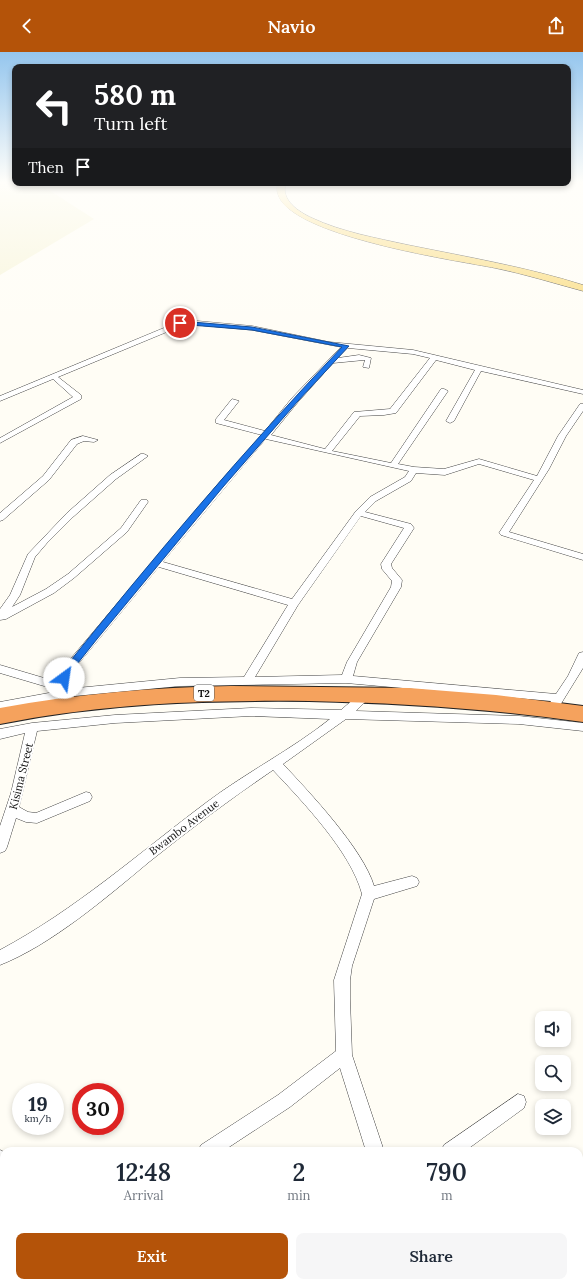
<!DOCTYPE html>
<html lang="en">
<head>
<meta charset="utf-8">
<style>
  :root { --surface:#fff; --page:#f6f6f7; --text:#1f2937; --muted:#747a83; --accent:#b45309 }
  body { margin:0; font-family:Lora,serif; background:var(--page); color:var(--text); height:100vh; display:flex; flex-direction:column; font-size:15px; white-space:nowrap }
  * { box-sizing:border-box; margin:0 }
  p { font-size:13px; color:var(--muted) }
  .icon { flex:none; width:22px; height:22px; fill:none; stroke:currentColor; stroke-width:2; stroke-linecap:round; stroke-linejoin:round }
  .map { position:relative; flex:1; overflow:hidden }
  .details { position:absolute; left:0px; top:1095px; width:583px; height:140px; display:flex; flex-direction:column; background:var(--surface); border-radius:12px 12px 0 0; box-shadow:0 2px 6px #0003 }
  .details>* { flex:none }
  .top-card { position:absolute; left:12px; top:12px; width:559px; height:122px; border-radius:8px; box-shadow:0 2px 6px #0003; background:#202124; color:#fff; overflow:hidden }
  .fabs { position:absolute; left:535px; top:959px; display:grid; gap:8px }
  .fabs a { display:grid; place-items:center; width:36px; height:36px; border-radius:8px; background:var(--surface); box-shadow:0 2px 6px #0003; font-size:20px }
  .speed { position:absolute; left:12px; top:1031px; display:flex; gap:8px; font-size:20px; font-weight:700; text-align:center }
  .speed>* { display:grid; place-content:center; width:52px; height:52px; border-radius:50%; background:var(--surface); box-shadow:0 2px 6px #0003; line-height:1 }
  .speed small { font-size:10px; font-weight:400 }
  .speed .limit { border:6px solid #d22; background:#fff; color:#111 }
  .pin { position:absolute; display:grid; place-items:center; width:34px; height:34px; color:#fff; margin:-17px; border:2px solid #fff; border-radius:50%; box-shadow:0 1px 4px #0007 }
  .me { position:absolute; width:44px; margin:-22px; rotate:31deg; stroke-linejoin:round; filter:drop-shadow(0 0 3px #0008) }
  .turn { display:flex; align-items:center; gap:14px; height:84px; padding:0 16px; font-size:18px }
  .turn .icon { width:52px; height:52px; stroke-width:2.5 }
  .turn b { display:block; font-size:28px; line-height:34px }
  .then { display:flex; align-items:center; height:38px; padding:0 16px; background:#0003; gap:8px; font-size:15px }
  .eta { display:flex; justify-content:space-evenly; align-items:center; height:68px; text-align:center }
  .eta b { font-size:24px; font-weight:600; line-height:28px }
  .action { display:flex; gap:8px; margin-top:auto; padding:8px 16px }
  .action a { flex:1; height:46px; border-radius:8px; background:var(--accent); color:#fff; font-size:16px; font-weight:600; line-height:46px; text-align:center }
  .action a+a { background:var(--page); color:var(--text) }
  header { display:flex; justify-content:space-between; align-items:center; height:52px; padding:0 16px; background:var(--accent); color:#fff; font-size:18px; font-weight:600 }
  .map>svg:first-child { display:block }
  .farmland { fill:#f6f3d4 }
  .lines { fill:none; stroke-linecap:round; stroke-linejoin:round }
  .street-casing { stroke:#444; stroke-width:1 }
  .primary-casing { stroke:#222; stroke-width:1 }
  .highway-casing { stroke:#222; stroke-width:2 }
  .street { fill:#fff; fill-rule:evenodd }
  .primary { fill:#f9d66b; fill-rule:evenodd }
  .highway { fill:#f5a25d; fill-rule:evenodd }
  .route { fill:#1a73e8; stroke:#114b97 }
  .labels { text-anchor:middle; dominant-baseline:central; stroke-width:4; stroke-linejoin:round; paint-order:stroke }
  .shield { fill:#fff; stroke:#585858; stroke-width:1 }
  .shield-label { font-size:10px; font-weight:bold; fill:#111 }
  .street-label { font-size:11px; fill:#111; stroke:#fff }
</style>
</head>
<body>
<header><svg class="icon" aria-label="back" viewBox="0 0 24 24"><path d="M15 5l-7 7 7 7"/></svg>Navio<svg class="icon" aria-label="share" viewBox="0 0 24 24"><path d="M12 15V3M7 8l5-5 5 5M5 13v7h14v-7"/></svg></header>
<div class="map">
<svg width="583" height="1235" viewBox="0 0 583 1235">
  <rect width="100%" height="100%" fill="#fffdf5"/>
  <!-- farmland -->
  <path class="farmland" d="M0,130L38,131L94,167L0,223Z"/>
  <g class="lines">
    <defs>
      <g id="street">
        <path d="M186,268L252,274L329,290L413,298L583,338V342L481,319L454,369L450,371L446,369L475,318L436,308L396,361L384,363L360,364L332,399L391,411L441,337H444L448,339L398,412L414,415L444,417L479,407L537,424L558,384L580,352H583V359L566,384L549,417L509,480L583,502V508L501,483L499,481L534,428L479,412L445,423L416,421L411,429L376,449L365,460L411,472L414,476L391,512L392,516L402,528L401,535L357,610L353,624L556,642L568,624L579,601L583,600V616L559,655H551L549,652L551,649L346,631L180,634L75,644L0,658V650L65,638L62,636L44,634L0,621V613L44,626L60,627L62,617L218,432L262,383L216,371V367L232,347L239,349L224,368L265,379L292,346L341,295L252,278L186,272L58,325L81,343V347L0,391V386L73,345L53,327L0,349V344L171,273ZM348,296L413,302L430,306L390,357L354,360L325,397L271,383L298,350L333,311L364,308H365L363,315L369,316L371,306L359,303L338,306ZM266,387L409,419L405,425L370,445L356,459L292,547L163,510ZM361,464L404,476L381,512L382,517L392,529L391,535L347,610L342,623L255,625L298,553ZM159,515L288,553L244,625L180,626L77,636L71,631V621Z"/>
        <path d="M83,384L98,388L94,390L84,389L77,392L49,428L3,468L0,469V461L43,424L71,388Z"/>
        <path d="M141,402H144L148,404L116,427L73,465L47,491L35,505L20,543L12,555L46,537L68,522L121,476L141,448H147L148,450L127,480L74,526L54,541L6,567L0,568V557L10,543L28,502L67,461L110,423Z"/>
        <path d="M366,639L370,640L372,643L356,659L519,664L583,671V679L519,672L346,667L283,712C310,741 363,797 374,834L412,824L417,826L419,830L417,834L374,847L352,914L350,928V947L352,1003L384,1099H366L340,1016L290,1055L223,1099H198L201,1093L278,1043L336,999L334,928L362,842C351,800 303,750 273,718C230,747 189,778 149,810C107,845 51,893 0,913V898C75,858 139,801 207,750C247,720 291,698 330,667L251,664L115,671L37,679L19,755L28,760L36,761L86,740L90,741L92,745L90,749L37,771L26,770L16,766L7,795L5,799L0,801V774L11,741L25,681L0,687V677L32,671L115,663L251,656L341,658L362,640Z"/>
        <path d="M518,1042L524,1044L526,1050L524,1056L465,1099H441L444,1093Z"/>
        <path d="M0,1098L4,1100V1124L0,1122Z"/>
        <path d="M583,1165V1186L579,1187V1166Z"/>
        <path d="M35,1231H55L56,1235H36Z"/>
        <path d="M266,1231H288L286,1235H264Z"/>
        <path d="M406,1231H426L427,1235H407Z"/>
        <path d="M514,1231H536L534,1235H512Z"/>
      </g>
      <path id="primary" d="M278,131H286C280,148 299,160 312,166C342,180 376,186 408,193C467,205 526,215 583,233V239C553,231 525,222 495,216C461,209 261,181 278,131Z"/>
      <path id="highway" d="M231,634L409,636L496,643L583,654V670C492,657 401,651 309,649C203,648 105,651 0,672V656C77,642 153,635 231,634Z"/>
    </defs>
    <!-- street casing -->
    <use href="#street" class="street-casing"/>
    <!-- primary casing -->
    <use href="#primary" class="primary-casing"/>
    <!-- highway casing -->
    <use href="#highway" class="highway-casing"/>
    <!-- street -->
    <use href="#street" class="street"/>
    <!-- primary -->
    <use href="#primary" class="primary"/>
    <!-- highway -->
    <use href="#highway" class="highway"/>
  </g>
  <!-- sky -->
  <linearGradient id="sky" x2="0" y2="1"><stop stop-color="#95c6ee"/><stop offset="0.43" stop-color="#fffefa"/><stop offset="1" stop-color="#fffefa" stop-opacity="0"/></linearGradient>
  <rect width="583" height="303" fill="url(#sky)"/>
  <!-- route -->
  <path class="route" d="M180,269L252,275L349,294L298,349L223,435L97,587L70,621L67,629H61L60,626L63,618C152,507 244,398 342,295L252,278L178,272Z"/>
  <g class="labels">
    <!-- shield labels -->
    <rect class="shield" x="194" y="633" width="20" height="16" rx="3"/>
    <g class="shield-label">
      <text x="204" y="641">T2</text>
    </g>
    <!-- street labels -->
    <g class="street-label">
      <text transform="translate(21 724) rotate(-76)">Kisima Street</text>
      <text transform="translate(184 775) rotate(-37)">Bwambo Avenue</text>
    </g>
  </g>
</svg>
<div class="fabs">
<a><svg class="icon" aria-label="sound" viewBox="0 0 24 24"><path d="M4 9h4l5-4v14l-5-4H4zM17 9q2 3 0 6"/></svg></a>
<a><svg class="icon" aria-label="search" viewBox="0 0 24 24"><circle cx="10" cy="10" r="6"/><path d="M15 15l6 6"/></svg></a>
<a><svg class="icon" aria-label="layers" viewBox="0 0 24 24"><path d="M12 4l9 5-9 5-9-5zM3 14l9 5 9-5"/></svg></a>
</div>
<div class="speed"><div>19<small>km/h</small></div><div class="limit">30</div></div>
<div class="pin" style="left:180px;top:271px;background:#d93025"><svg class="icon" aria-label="arrive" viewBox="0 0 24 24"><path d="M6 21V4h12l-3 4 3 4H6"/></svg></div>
<svg class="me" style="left:64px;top:626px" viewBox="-20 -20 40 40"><circle r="19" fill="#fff"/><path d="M0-13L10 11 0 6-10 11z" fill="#1a73e8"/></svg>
<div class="top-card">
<div class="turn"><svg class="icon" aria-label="left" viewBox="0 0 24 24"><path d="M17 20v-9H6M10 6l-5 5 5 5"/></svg><div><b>580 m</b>Turn left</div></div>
<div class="then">Then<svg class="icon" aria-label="arrive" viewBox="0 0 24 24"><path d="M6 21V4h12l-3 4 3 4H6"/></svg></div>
</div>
<section class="details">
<div class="eta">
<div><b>12:48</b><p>Arrival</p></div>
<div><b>2</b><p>min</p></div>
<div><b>790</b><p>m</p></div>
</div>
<div class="action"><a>Exit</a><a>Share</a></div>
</section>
</div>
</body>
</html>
